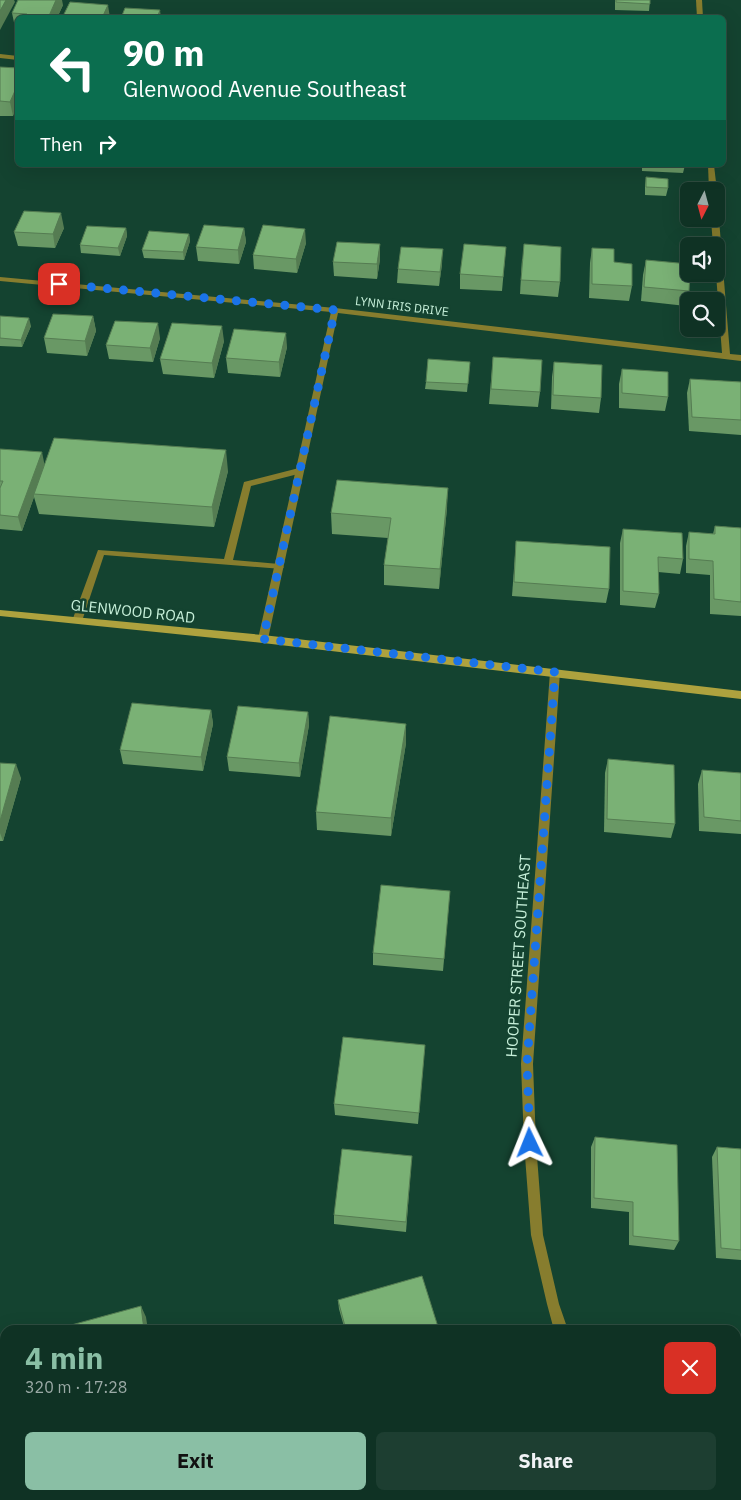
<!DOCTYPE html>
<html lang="en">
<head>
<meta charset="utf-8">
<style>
  :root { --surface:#0f3224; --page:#1d3e31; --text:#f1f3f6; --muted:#9baaa6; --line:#2f4d41; --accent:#8abfa5 }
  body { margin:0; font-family:"IBM Plex Sans",sans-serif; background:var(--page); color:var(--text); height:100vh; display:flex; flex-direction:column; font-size:19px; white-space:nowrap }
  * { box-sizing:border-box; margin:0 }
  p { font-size:16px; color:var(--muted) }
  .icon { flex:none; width:28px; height:28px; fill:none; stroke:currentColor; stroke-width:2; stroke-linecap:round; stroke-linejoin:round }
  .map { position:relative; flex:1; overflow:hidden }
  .side { position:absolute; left:0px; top:1325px; width:741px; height:175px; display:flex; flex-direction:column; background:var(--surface); border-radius:15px 15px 0 0; box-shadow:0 5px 20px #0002,0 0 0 1px var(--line) }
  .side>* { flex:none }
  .banner { position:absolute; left:15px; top:15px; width:711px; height:152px; border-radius:8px; box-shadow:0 5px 20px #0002,0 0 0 1px var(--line); background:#0b6e4f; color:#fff; overflow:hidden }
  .needle { width:32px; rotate:186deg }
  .fabs { position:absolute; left:680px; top:182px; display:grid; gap:10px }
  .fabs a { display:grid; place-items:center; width:45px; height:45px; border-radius:8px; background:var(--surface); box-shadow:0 5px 20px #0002,0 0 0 1px var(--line); font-size:25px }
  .pin { position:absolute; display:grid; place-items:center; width:42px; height:42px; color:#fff; margin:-21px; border-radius:10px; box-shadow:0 2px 8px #0006 }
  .me { position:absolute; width:55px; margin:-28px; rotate:358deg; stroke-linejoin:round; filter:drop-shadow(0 0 4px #0008) }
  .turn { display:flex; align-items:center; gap:18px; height:105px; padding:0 25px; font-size:22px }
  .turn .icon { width:65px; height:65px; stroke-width:2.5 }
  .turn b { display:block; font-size:35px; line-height:42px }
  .then { display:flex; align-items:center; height:48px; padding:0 25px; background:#0003; gap:10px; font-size:19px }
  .round { display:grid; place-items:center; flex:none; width:52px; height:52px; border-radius:8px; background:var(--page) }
  .summary { display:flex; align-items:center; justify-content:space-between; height:85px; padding:0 25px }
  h1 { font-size:30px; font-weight:700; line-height:38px; color:var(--accent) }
  .button { display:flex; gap:10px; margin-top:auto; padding:10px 25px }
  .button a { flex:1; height:58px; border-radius:8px; background:var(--accent); color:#111; font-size:20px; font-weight:700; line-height:58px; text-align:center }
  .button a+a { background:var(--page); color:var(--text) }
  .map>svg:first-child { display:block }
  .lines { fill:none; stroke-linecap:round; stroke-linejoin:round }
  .service { fill:#877d2e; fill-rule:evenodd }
  .minor { fill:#877d2e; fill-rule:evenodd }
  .secondary { fill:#aea23e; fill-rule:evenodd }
  .wall { fill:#699865 }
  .shaded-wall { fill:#557c52 }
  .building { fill:#7ab175; stroke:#557c52 }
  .route { stroke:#1a73e8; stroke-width:9; stroke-dasharray:0 16.2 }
  .labels { text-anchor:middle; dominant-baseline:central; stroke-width:5; stroke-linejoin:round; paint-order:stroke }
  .far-street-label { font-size:12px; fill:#c7f0da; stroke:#144330 }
  .street-label { font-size:15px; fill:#c7f0da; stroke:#144330 }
</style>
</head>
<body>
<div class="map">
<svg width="741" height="1500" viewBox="0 0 741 1500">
  <rect width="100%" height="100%" fill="#144330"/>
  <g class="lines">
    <!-- service -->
    <path class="service" d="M299,468L302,469L303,471L302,473L251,486L233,560L279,564L284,567L282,569L104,555L82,621L80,623H74L72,621L98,550L224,559L244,482Z"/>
    <!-- minor -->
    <g class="minor">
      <path d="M696,0H702L703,18H697Z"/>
      <path d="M0,54L18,56V60L0,58Z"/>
      <path d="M708,165H714L717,191H709Z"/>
      <path d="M716,217L719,219L730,354L741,355V361L338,313L268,639L263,643L258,639L331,312L0,281V277L335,308L722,353L716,274V246H713L711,219H716Z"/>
      <path d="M555,668L560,672L533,1064L536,1143L543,1235L559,1304L568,1330H554L547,1304L531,1235L524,1143L521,1064L550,672Z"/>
      <path d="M736,1373L741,1374V1388L736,1387Z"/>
      <path d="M292,1495H320L318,1500H290Z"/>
      <path d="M609,1495H623L625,1500H611Z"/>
    </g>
    <!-- secondary -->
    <path class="secondary" d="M0,610L263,635L741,691V699L263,643L0,616Z"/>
  </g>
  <!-- wall -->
  <g class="wall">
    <path d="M615,0H650L649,11L615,10Z"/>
    <path d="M63,5L57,18H18V27H15L12,13Z"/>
    <path d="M0,67L18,68L13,116H0Z"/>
    <path d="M583,165H617V168L583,166Z"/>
    <path d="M642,165H685L683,173L642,171Z"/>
    <path d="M646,177L668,188L666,196L645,195V185Z"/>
    <path d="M64,228L55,248L18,246L14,232Z"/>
    <path d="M126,228L127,236L120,256L81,253L80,245Z"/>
    <path d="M244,228L246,242L239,264L198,261L196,247Z"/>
    <path d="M189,234L190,241L184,260L144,258L142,250Z"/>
    <path d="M306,243L297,273L254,269L253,255Z"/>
    <path d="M506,247L502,291L460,289V274Z"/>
    <path d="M592,248L614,262L632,286L629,301L589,298L590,263Z"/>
    <path d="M380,259L377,279L334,276L333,262Z"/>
    <path d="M522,259L560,282L558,297L520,294Z"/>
    <path d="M646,260L689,291L686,306L641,301L643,275Z"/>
    <path d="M442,264L439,286L397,283L398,269Z"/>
    <path d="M0,316L31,326L22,347L0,346Z"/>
    <path d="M93,316L96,331L87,356L47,353L44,338Z"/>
    <path d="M160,338L153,362L109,359L106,345Z"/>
    <path d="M224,341L214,378L163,374L160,359Z"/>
    <path d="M287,347L280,377L228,373L226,358Z"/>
    <path d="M493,357L540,392L538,407L489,404Z"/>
    <path d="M470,362L467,392L425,389L426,382Z"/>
    <path d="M554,362L601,398L599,413L551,409L552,377Z"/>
    <path d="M622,369L668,397L665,411L619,408V384Z"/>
    <path d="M690,379L741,382V435L689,431L687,393Z"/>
    <path d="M0,449L44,464L228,471L214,527L39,514L34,497L22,531L0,529Z"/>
    <path d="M447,508L439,589L384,585V565L388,538L332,534L331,513Z"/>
    <path d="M715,526L741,528V616L710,614V575L686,573V546L689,532L713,534Z"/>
    <path d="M623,529L683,559L680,574L658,572L659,594L655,608L620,605V543Z"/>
    <path d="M516,541L609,589L606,603L512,596Z"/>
    <path d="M211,710L213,724L203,771L123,764L120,750Z"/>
    <path d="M308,712L309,725L300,777L229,771L227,757Z"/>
    <path d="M406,724V743L391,836L317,830L316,812Z"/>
    <path d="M608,759L675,824L671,838L604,832L605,773Z"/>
    <path d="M0,763L21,778L3,841H0Z"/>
    <path d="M702,770L741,773V834L699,831L698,784Z"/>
    <path d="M450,891L443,971L373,965V953Z"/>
    <path d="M425,1045L418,1124L335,1115L334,1104Z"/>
    <path d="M595,1137L679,1241L674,1250L629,1245V1212L591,1208V1147Z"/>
    <path d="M717,1147L741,1149V1260L716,1258L712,1157Z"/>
    <path d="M411,1167L406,1232L334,1224V1215Z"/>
    <path d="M338,1300L439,1330H345L339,1309Z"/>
  </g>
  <!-- shaded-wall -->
  <g class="shaded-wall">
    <path d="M6,0H14L15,2L0,30V11Z"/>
    <path d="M56,0H62L63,5L57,18H48Z"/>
    <path d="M108,5L110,18H102Z"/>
    <path d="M160,10L161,18H157Z"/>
    <path d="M18,84V106L13,116L10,102Z"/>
    <path d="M61,213L64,228L55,248L53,234Z"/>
    <path d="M126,228L127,236L120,256L118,248Z"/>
    <path d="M244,228L246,242L239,264L238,250Z"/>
    <path d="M305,229L306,243L297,273L296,259Z"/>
    <path d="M189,234L190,241L184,260L183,252Z"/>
    <path d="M380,244V259L377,279V264Z"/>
    <path d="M443,249L442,264L439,286L440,272Z"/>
    <path d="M93,316L96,331L87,356L85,341Z"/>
    <path d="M29,318L31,326L22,347L21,340Z"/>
    <path d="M158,323L160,338L153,362L150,348Z"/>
    <path d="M222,326L224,341L214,378L212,363Z"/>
    <path d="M286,333L287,347L280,377L279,362Z"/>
    <path d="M226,450L228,471L214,527L212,507Z"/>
    <path d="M42,452L45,467L34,494V497L22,531L18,517Z"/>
    <path d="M448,488L447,508L439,589L440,569Z"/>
    <path d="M211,710L213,724L203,771L201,757Z"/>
    <path d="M308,712L309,725L300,777L299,763Z"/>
    <path d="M406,724V743L391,836V818Z"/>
    <path d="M16,764L21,778L3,841L0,833V821Z"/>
    <path d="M141,1306L146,1317L148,1330H144Z"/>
  </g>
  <!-- building -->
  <g class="building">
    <path d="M0,0H6L0,11Z"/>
    <path d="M18,0H56L48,18H26L27,14L12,13Z"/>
    <path d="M616,0H650V4L616,2Z"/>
    <path d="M70,2L108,5L102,18H62Z"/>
    <path d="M125,8L160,10L157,18H121Z"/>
    <path d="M0,67L18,68V84L10,102L0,101Z"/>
    <path d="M646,177L668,179V188L646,187Z"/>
    <path d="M24,211L61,213L53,234L14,232Z"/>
    <path d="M204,225L244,228L238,250L196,247Z"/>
    <path d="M263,225L305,229L296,259L253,255Z"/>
    <path d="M87,226L126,228L118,248L80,245Z"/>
    <path d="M149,231L189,234L183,252L142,250Z"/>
    <path d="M337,242L380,244L377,264L333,262Z"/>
    <path d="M464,244L506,247L503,277L460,274Z"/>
    <path d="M524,244L561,247L560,282L521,280Z"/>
    <path d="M401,247L443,249L440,272L398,269Z"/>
    <path d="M592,248L614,249V262L632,264V286L592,284Z"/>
    <path d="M646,260L689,264V274H690L689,291L644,287Z"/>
    <path d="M53,314L93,316L85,341L44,338Z"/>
    <path d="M0,316L29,318L21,340L0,338Z"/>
    <path d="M115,321L158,323L150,348L106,345Z"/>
    <path d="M172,323L222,326L212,363L160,359Z"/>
    <path d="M234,329L286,333L279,362L226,358Z"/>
    <path d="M493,357L542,360L540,392L491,389Z"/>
    <path d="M428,359L470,362L468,384L426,382Z"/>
    <path d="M554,362L602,365L601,398L553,395Z"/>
    <path d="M622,369L668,372V397L622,393Z"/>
    <path d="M690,379L741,382V420L692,417Z"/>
    <path d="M54,438L226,450L212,507L34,494Z"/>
    <path d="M0,449L42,452L18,517L0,515V488L3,481H0Z"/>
    <path d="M337,480L448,488L440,569L384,565L391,518L331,513Z"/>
    <path d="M715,526L741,528V602L714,599L713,561L689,559V532L715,534Z"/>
    <path d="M623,529L682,533L683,559L658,557L659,594L623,591Z"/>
    <path d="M516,541L610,547L609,589L514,582Z"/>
    <path d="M132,703L211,710L201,757L120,750Z"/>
    <path d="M238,706L308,712L299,763L227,757Z"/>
    <path d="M330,716L406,724L391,818L316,812Z"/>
    <path d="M608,759L674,765L675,824L607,819Z"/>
    <path d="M0,763L16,764L0,821Z"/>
    <path d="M702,770L741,773V821L704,817Z"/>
    <path d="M381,885L450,891L444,959L373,953Z"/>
    <path d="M343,1037L425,1045L419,1113L334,1104Z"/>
    <path d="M595,1137L677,1145L679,1241L633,1236V1202L594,1198Z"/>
    <path d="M717,1147L741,1149V1250L721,1248Z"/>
    <path d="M342,1149L412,1156L406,1222L334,1215Z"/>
    <path d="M422,1276L439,1330H346L338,1300Z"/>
    <path d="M141,1306L144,1330H53Z"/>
    <path d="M5,1343V1416L0,1367V1345Z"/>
  </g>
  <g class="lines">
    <!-- route -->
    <path class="route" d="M59,284L335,310L263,639L555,672L527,1064L530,1143"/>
  </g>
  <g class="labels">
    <!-- far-street labels -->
    <g class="far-street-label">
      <text transform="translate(402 306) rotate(7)">LYNN IRIS DRIVE</text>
    </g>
    <!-- street labels -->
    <g class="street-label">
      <text transform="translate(133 611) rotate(6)">GLENWOOD ROAD</text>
      <text transform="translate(518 956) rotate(-86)">HOOPER STREET SOUTHEAST</text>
    </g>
  </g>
</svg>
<div class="fabs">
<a><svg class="needle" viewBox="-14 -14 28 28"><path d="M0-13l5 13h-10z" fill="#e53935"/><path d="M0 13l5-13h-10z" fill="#9baaa6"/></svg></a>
<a><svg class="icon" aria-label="sound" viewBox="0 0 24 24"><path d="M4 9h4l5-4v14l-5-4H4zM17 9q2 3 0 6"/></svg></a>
<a><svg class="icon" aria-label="search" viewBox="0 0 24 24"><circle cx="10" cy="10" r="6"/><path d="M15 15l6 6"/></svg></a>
</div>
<div class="pin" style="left:59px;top:284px;background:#d93025"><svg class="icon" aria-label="arrive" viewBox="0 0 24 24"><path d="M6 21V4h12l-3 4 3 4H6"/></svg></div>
<svg class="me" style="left:530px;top:1143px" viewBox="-20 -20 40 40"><path d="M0-17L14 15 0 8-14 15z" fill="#1a73e8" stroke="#fff" stroke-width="4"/></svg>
<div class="banner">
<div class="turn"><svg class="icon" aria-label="left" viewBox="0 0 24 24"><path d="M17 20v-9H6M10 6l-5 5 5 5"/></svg><div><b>90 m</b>Glenwood Avenue Southeast</div></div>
<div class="then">Then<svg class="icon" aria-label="right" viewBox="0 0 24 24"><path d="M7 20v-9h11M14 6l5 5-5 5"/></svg></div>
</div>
<section class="side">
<div class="summary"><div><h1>4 min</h1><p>320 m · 17:28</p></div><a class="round" style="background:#d93025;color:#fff"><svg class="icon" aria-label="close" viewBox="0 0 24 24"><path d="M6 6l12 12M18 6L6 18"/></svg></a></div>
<div class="button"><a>Exit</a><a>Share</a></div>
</section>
</div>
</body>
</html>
